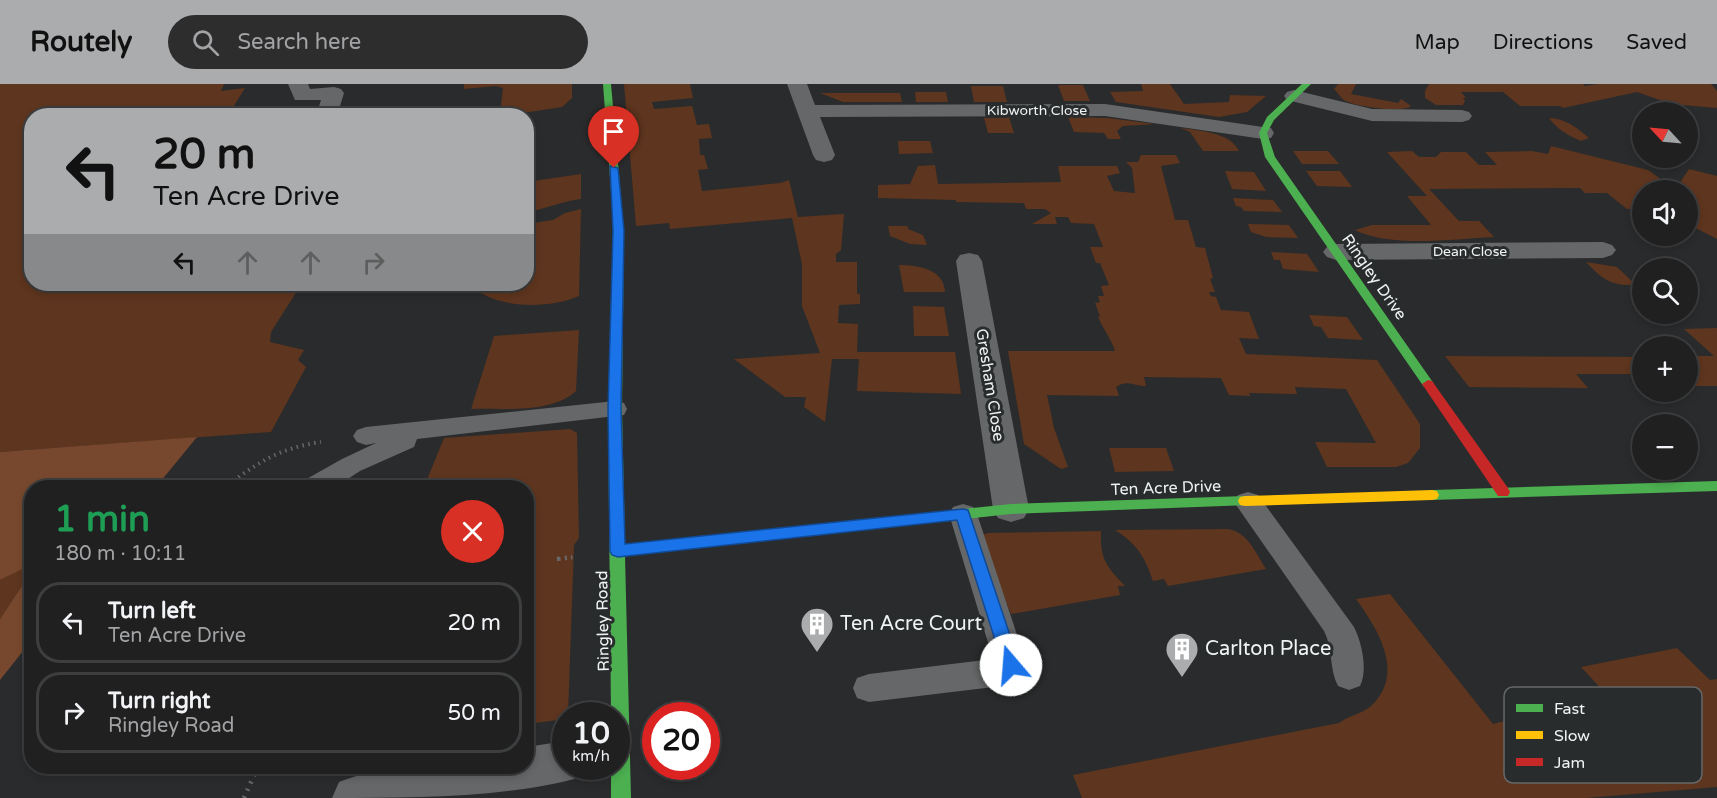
<!DOCTYPE html>
<html lang="en">
<head>
<meta charset="utf-8">
<style>
  :root { --surface:#202021; --page:#2d2d2e; --text:#f1f3f6; --muted:#a2a3a5; --line:#3d3e3f; --accent:#abacad }
  body { margin:0; font-family:"Varela Round",sans-serif; background:var(--page); color:var(--text); height:100vh; display:flex; flex-direction:column; font-size:22px; white-space:nowrap }
  * { box-sizing:border-box; margin:0 }
  p { font-size:20px; color:var(--muted) }
  .icon { flex:none; width:33px; height:33px; fill:none; stroke:currentColor; stroke-width:2; stroke-linecap:round; stroke-linejoin:round }
  .map { position:relative; flex:1; overflow:hidden }
  .side { position:absolute; left:24px; top:396px; width:510px; height:294px; display:flex; flex-direction:column; background:var(--surface); border-radius:24px; box-shadow:0 3px 9px #0003,0 0 0 2px var(--line) }
  .side>* { flex:none }
  .guide { position:absolute; left:24px; top:24px; width:510px; height:183px; border-radius:24px; box-shadow:0 3px 9px #0003,0 0 0 2px var(--line); background:#abacad; color:#111; overflow:hidden }
  .needle { width:39px; rotate:296deg }
  .controls { position:absolute; left:1632px; top:18px; display:grid; gap:12px }
  .controls a { display:grid; place-items:center; width:66px; height:66px; border-radius:50%; background:var(--surface); box-shadow:0 3px 9px #0003,0 0 0 2px var(--line); font-size:30px }
  .speed { position:absolute; left:552px; top:618px; display:flex; gap:12px; font-size:30px; font-weight:700; text-align:center }
  .speed>* { display:grid; place-content:center; width:78px; height:78px; border-radius:50%; background:var(--surface); box-shadow:0 3px 9px #0003,0 0 0 2px var(--line); line-height:1 }
  .speed small { font-size:15px; font-weight:400 }
  .speed .limit { border:9px solid #d22; background:#fff; color:#111 }
  .pin { position:absolute; display:grid; place-items:center; width:51px; height:51px; color:#fff; margin:-62px -26px; border-radius:50% 50% 50% 0; rotate:-45deg; box-shadow:0 0 6px #0007 }
  .pin .icon { rotate:45deg }
  .me { position:absolute; width:66px; margin:-33px; rotate:342deg; stroke-linejoin:round; filter:drop-shadow(0 0 4px #0008) }
  .turn { display:flex; align-items:center; gap:21px; height:126px; padding:0 30px; font-size:27px }
  .turn .icon { width:78px; height:78px; stroke-width:2.5 }
  .turn b { display:block; font-size:42px; line-height:51px }
  .lanes { display:flex; align-items:center; height:57px; padding:0 30px; background:#0003; justify-content:center; gap:30px; direction:ltr }
  .lanes .off { opacity:.35 }
  .round { display:grid; place-items:center; flex:none; width:63px; height:63px; border-radius:32px; background:var(--page) }
  .overview { display:flex; align-items:center; justify-content:space-between; height:102px; padding:0 30px }
  h1 { font-size:36px; font-weight:800; line-height:45px; color:#1e9e55 }
  ul { padding:0; list-style:none }
  li { display:flex; align-items:center; gap:18px; height:81px; margin:0 12px 9px; padding:0 18px; border:3px solid var(--line); border-radius:24px }
  li div { flex:1 }
  li b { display:block; font-size:22px }
  li em { font-style:normal }
  header { display:flex; align-items:center; gap:36px; box-sizing:border-box; height:84px; padding:0 30px; background:var(--accent); color:#111 }
  header strong { font-size:28px }
  nav { display:flex; gap:33px; margin-inline-start:auto; font-size:21px }
  .search { width:420px; height:54px; background:var(--page); display:flex; align-items:center; gap:15px; box-sizing:border-box; padding:0 21px; border-radius:33px; color:var(--muted); font-size:22px }
  .map>svg:first-child { display:block }
  .green { fill:#5e351e }
  .forest { fill:#77482d }
  .lines { fill:none; stroke-linecap:round; stroke-linejoin:round }
  .path-far1 { stroke:#68696a; stroke-width:4; stroke-dasharray:1.5 4.5; stroke-linecap:butt }
  .path { stroke:#68696a; stroke-width:4.5; stroke-dasharray:2 6; stroke-linecap:butt }
  .lane { fill:#666768; fill-rule:evenodd }
  .street { fill:#666768; fill-rule:evenodd }
  .fast { fill:#4caf50; fill-rule:evenodd }
  .slow { fill:#ffc107; fill-rule:evenodd }
  .jam { fill:#c62828; fill-rule:evenodd }
  .route { fill:#1a73e8; stroke:#114b97; stroke-width:1.5 }
  .labels { text-anchor:middle; dominant-baseline:central; stroke-width:6; stroke-linejoin:round; paint-order:stroke }
  .far-street-label { font-size:14px; fill:#f1f2f3; stroke:#292c2d }
  .street-label { font-size:16px; fill:#f1f2f3; stroke:#292c2d }
  .near-poi-label { font-size:20px; fill:#f1f2f3; stroke:#292c2d; text-anchor:start }
  .key { fill:#292c2d; stroke:#656768; stroke-width:1.5 }
  .key-label { font-size:16px; fill:#f1f2f3 }
</style>
</head>
<body>
<header>
<strong>Routely</strong>
<div class="search"><svg class="icon" aria-label="search" viewBox="0 0 24 24"><circle cx="10" cy="10" r="6"/><path d="M15 15l6 6"/></svg>Search here</div>
<nav><a>Map</a><a>Directions</a><a>Saved</a></nav>
</header>
<div class="map">
<svg width="1717" height="714" viewBox="0 0 1717 714">
  <rect width="100%" height="100%" fill="#2a2b2c"/>
  <!-- green -->
  <g class="green">
    <path d="M0,0H224L221,7L245,4L232,25H234L233,30L237,31L32,32V200H341L340,202L297,207L271,248L270,258L304,266L298,276L306,283L271,348L0,368Z"/>
    <path d="M464,0H572V14L562,23L510,31H480L501,22L503,4L496,2L464,5Z"/>
    <path d="M624,0H690L693,14L652,18L654,25L692,22L697,41L709,40L712,54L699,55L700,71H704L708,85L698,86L702,107L780,99L789,96L798,133L844,130L841,166L836,170V178H857V210H860V220L839,221L838,239L858,240L857,268H955L961,310L857,307L859,275H832L825,338L804,323L806,313H785L734,275L820,269L802,222V180L792,134L670,145L669,139L636,142Z"/>
    <path d="M1141,0H1170L1184,20L1229,18L1230,11L1266,12L1247,28L1219,33L1116,18L1110,8L1143,7Z"/>
    <path d="M1338,0H1356L1351,10L1398,19L1401,15L1411,22C1403,29 1355,23 1344,16C1340,13 1337,8 1334,5Z"/>
    <path d="M1429,0H1583L1585,2L1597,0H1711L1717,7V24L1671,20L1637,8L1563,24L1560,22H1520L1503,8H1461L1466,14H1463L1465,17L1463,21H1436L1425,14V7Z"/>
    <path d="M1058,1H1083L1090,17H1064Z"/>
    <path d="M971,2H1003L1007,18H974Z"/>
    <path d="M915,8H946L948,18H916Z"/>
    <path d="M820,9H900L902,18H843Z"/>
    <path d="M1009,33L1014,49H988L984,34Z"/>
    <path d="M1068,33L1108,34L1155,40L1123,42L1117,47L1121,55H1108L1104,49L1074,48Z"/>
    <path d="M1549,34C1565,34 1577,44 1589,54L1581,57C1567,51 1558,46 1549,34Z"/>
    <path d="M1181,44C1200,47 1230,48 1239,67H1203L1190,48Z"/>
    <path d="M898,57H930L933,69L899,70Z"/>
    <path d="M1551,62L1648,86L1672,103H1677L1689,85L1717,92V155L1688,140V106H1642V124L1627,125L1607,109H1585L1580,104L1429,105L1459,137H1479L1494,153C1454,155 1390,164 1355,146L1372,141H1431L1407,112H1427L1387,68L1412,67L1419,73H1436L1441,68H1466L1479,81H1497L1485,68L1532,67L1548,70Z"/>
    <path d="M1293,67H1328L1339,80H1302Z"/>
    <path d="M1141,71H1176L1180,79L1161,82L1175,136H1188L1196,163L1205,164L1213,194L1210,195L1215,208H1209L1211,212L1216,213L1221,226L1249,228L1259,255L1239,254L1246,270L1377,276L1420,340V364L1408,379L1396,383H1327L1315,358L1376,359L1346,305L1295,303L1297,310L1249,309L1250,312L1229,311L1221,294L1144,293L1146,302C1135,302 1127,295 1116,303L1119,312L1047,311L1054,344L1068,383L1061,385L1024,360L1008,267H1115C1111,254 1103,245 1098,233L1100,232L1095,219L1100,218L1098,212H1104L1101,202L1109,201L1100,179H1096L1090,163H1103L1094,140L1071,139L1068,133H1055L1057,140H1032L1051,129L1045,125H1026L1024,119L956,118V116L878,114V101L910,100L918,82L935,81L938,100L1061,98L1058,82H1117L1120,89L1107,92L1114,107L1135,109L1132,84L1126,78H1138Z"/>
    <path d="M1225,87L1254,88L1266,107L1232,105Z"/>
    <path d="M1306,87H1340L1352,103L1317,102Z"/>
    <path d="M581,90V115C562,117 546,125 527,128V98Z"/>
    <path d="M1233,114L1273,116L1282,128L1244,127L1241,123L1236,122Z"/>
    <path d="M581,125L579,212C553,223 518,224 491,214C474,206 468,200 447,200H526L527,140L553,136L565,129Z"/>
    <path d="M1248,140L1289,141L1298,154L1266,153L1251,148Z"/>
    <path d="M888,142H908V145L923,151L927,161L910,160L890,152Z"/>
    <path d="M1271,168L1307,170L1319,188L1283,185L1280,176H1274Z"/>
    <path d="M1586,178L1617,183L1636,201C1611,202 1603,196 1586,178Z"/>
    <path d="M899,181C918,181 944,185 945,208H904Z"/>
    <path d="M913,222L944,223L949,252H914Z"/>
    <path d="M1309,231L1347,233L1363,256L1328,254L1321,243L1314,242Z"/>
    <path d="M1717,244V302H1688V272H1714L1684,245Z"/>
    <path d="M579,246L576,307C551,330 504,324 471,325L494,252Z"/>
    <path d="M1445,272L1642,273V290H1576L1588,304L1469,303Z"/>
    <path d="M570,345L577,349L579,454L574,461L568,631L565,635L527,640L526,404L424,403L444,354Z"/>
    <path d="M1109,364H1166L1174,387L1115,388Z"/>
    <path d="M1228,445C1248,448 1256,470 1266,485L1168,502L1164,495L1153,497C1145,473 1137,460 1115,446Z"/>
    <path d="M1101,447C1100,475 1106,482 1125,502H1118L1120,511L1011,530L982,457V451L988,449Z"/>
    <path d="M31,481V488L0,535V496Z"/>
    <path d="M1390,510L1493,640L1606,610L1581,583L1677,564L1710,596L1717,595V703L1586,714H1082L1073,691L1339,639C1351,630 1365,630 1375,618C1404,585 1376,543 1356,515Z"/>
  </g>
  <!-- forest -->
  <g class="forest">
    <path d="M197,353L156,403L32,404L31,481L0,496V368Z"/>
    <path d="M31,488V557L0,596V535Z"/>
  </g>
  <g class="lines">
    <!-- path-far1 -->
    <g class="path-far1">
      <path d="M224,404C257,379 279,364 321,358"/>
      <path d="M559,475L575,473"/>
    </g>
    <!-- path -->
    <g class="path">
      <path d="M557,475L573,473"/>
      <path d="M244,714L258,682"/>
    </g>
    <!-- lane -->
    <g class="lane">
      <path d="M615,317L624,319L627,325L624,331L417,355L414,363L360,387L334,404H300L303,397L342,375L376,359L366,361L357,358L353,352L357,346L366,343Z"/>
      <path d="M1248,408L1258,411L1354,543C1362,559 1368,586 1360,602L1349,606L1338,602C1329,585 1333,564 1324,547L1234,418L1238,411Z"/>
      <path d="M963,420L973,423L977,430L1027,581C1021,593 1015,597 1002,602L869,618L857,614L853,604L857,594L869,590L993,575L949,430L953,423Z"/>
    </g>
    <!-- street -->
    <g class="street">
      <path d="M288,0H308L310,5L334,3L341,5L344,9L337,32H316L321,16H295Z"/>
      <path d="M787,0H807L815,21L1105,20L1263,43L1271,44L1274,49L1271,54L1263,55L1105,32L820,33L835,71L832,76L824,78L816,76L813,71Z"/>
      <path d="M1294,6L1372,25L1462,26L1469,28L1472,32L1469,36L1462,38L1372,37L1287,16L1284,12L1287,8Z"/>
      <path d="M1603,158L1612,161L1616,166L1612,171L1603,174L1336,176L1327,173L1323,168L1327,163L1336,160Z"/>
      <path d="M969,169L978,171L982,177L1029,425L1024,434L1011,438L998,434L993,425L956,177L960,171Z"/>
      <path d="M566,657V682H587L582,693C507,714 412,714 332,714L339,698C397,675 465,682 526,682V663Z"/>
    </g>
    <!-- fast -->
    <g class="fast">
      <path d="M603,0H611L624,147L622,325L625,460L1011,420L1245,412L1250,413L1252,417L1250,421L1011,430L625,472L631,714H611V682H616V632H611L608,325L614,147Z"/>
      <path d="M1302,0H1311L1274,36L1267,49L1275,73L1432,297L1434,300L1432,303H1424L1265,73L1259,49L1267,33Z"/>
      <path d="M1717,397V407L1432,416L1427,415L1425,411L1427,407L1432,406Z"/>
    </g>
    <!-- slow -->
    <path class="slow" d="M1432,406L1437,407L1439,411L1437,415L1432,416L1245,422L1240,421L1238,417L1240,413L1245,412Z"/>
    <!-- jam -->
    <path class="jam" d="M1428,296L1432,297L1508,404L1510,408L1508,412H1498L1422,300Z"/>
  </g>
  <!-- route -->
  <path class="route" d="M610,82L618,84L624,147L621,325L625,460L963,425L968,426L1020,581L1017,586L1011,588L1005,586L1003,581L957,436L618,473L612,471L610,467L608,325L613,147Z"/>
  <!-- icons -->
  <defs>
    <symbol id="building-pin" viewBox="-11 -11 22 30"><path d="M0 17L-7.5 6A9.5 9.5 0 1 1 7.5 6Z" fill="#abacad" stroke="#292c2d"/><path d="M-4-6H4V6H1V3H-1V6H-4ZM-2.5-4.3h1.7v1.8h-1.7ZM.8-4.3h1.7v1.8H.8ZM-2.5-1h1.7V.8h-1.7ZM.8-1h1.7V.8H.8Z" fill="#fff"/></symbol>
  </defs>
  <g fill-rule="evenodd">
    <use href="#building-pin" x="798" y="521" width="38" height="52"/>
    <use href="#building-pin" x="1163" y="546" width="38" height="52"/>
  </g>
  <g class="labels">
    <!-- far-street labels -->
    <g class="far-street-label">
      <text x="1037" y="26">Kibworth Close</text>
      <text x="1470" y="167">Dean Close</text>
    </g>
    <!-- street labels -->
    <g class="street-label">
      <text transform="translate(1374 193) rotate(55)">Ringley Drive</text>
      <text transform="translate(990 301) rotate(81)">Gresham Close</text>
      <text transform="translate(1166 404) rotate(-2)">Ten Acre Drive</text>
      <text transform="translate(603 537) rotate(-91)">Ringley Road</text>
    </g>
    <!-- near-poi labels -->
    <g class="near-poi-label">
      <text x="840" y="540">Ten Acre Court</text>
      <text x="1205" y="565">Carlton Place</text>
    </g>
  </g>
  <!-- legend -->
  <rect x="1504" y="603" width="198" height="96" rx="9" class="key"/>
  <rect x="1516" y="620" width="27" height="8" fill="#4caf50"/>
  <rect x="1516" y="647" width="27" height="8" fill="#ffc107"/>
  <rect x="1516" y="674" width="27" height="8" fill="#c62828"/>
  <g class="key-label">
    <text x="1554" y="630">Fast</text>
    <text x="1554" y="657">Slow</text>
    <text x="1554" y="684">Jam</text>
  </g>
</svg>
<div class="controls">
<a><svg class="needle" viewBox="-14 -14 28 28"><path d="M0-13l5 13h-10z" fill="#e53935"/><path d="M0 13l5-13h-10z" fill="#a2a3a5"/></svg></a>
<a><svg class="icon" aria-label="sound" viewBox="0 0 24 24"><path d="M4 9h4l5-4v14l-5-4H4zM17 9q2 3 0 6"/></svg></a>
<a><svg class="icon" aria-label="search" viewBox="0 0 24 24"><circle cx="10" cy="10" r="6"/><path d="M15 15l6 6"/></svg></a>
<a>+</a>
<a>−</a>
</div>
<div class="speed"><div>10<small>km/h</small></div><div class="limit">20</div></div>
<div class="pin" style="left:614px;top:84px;background:#d93025"><svg class="icon" aria-label="arrive" viewBox="0 0 24 24"><path d="M6 21V4h12l-3 4 3 4H6"/></svg></div>
<svg class="me" style="left:1011px;top:581px" viewBox="-20 -20 40 40"><circle r="19" fill="#fff"/><path d="M0-13L10 11 0 6-10 11z" fill="#1a73e8"/></svg>
<div class="guide">
<div class="turn"><svg class="icon" aria-label="left" viewBox="0 0 24 24"><path d="M17 20v-9H6M10 6l-5 5 5 5"/></svg><div><b>20 m</b>Ten Acre Drive</div></div>
<div class="lanes"><svg class="icon" aria-label="left" viewBox="0 0 24 24"><path d="M17 20v-9H6M10 6l-5 5 5 5"/></svg><svg class="icon off" aria-label="ahead" viewBox="0 0 24 24"><path d="M12 20V5M6 11l6-6 6 6"/></svg><svg class="icon off" aria-label="ahead" viewBox="0 0 24 24"><path d="M12 20V5M6 11l6-6 6 6"/></svg><svg class="icon off" aria-label="right" viewBox="0 0 24 24"><path d="M7 20v-9h11M14 6l5 5-5 5"/></svg></div>
</div>
<section class="side">
<div class="overview"><div><h1>1 min</h1><p>180 m · 10:11</p></div><a class="round" style="background:#d93025;color:#fff"><svg class="icon" aria-label="close" viewBox="0 0 24 24"><path d="M6 6l12 12M18 6L6 18"/></svg></a></div>
<ul>
<li><svg class="icon" aria-label="left" viewBox="0 0 24 24"><path d="M17 20v-9H6M10 6l-5 5 5 5"/></svg><div><b>Turn left</b><p>Ten Acre Drive</p></div><em>20 m</em></li>
<li><svg class="icon" aria-label="right" viewBox="0 0 24 24"><path d="M7 20v-9h11M14 6l5 5-5 5"/></svg><div><b>Turn right</b><p>Ringley Road</p></div><em>50 m</em></li>
</ul>
</section>
</div>
</body>
</html>
